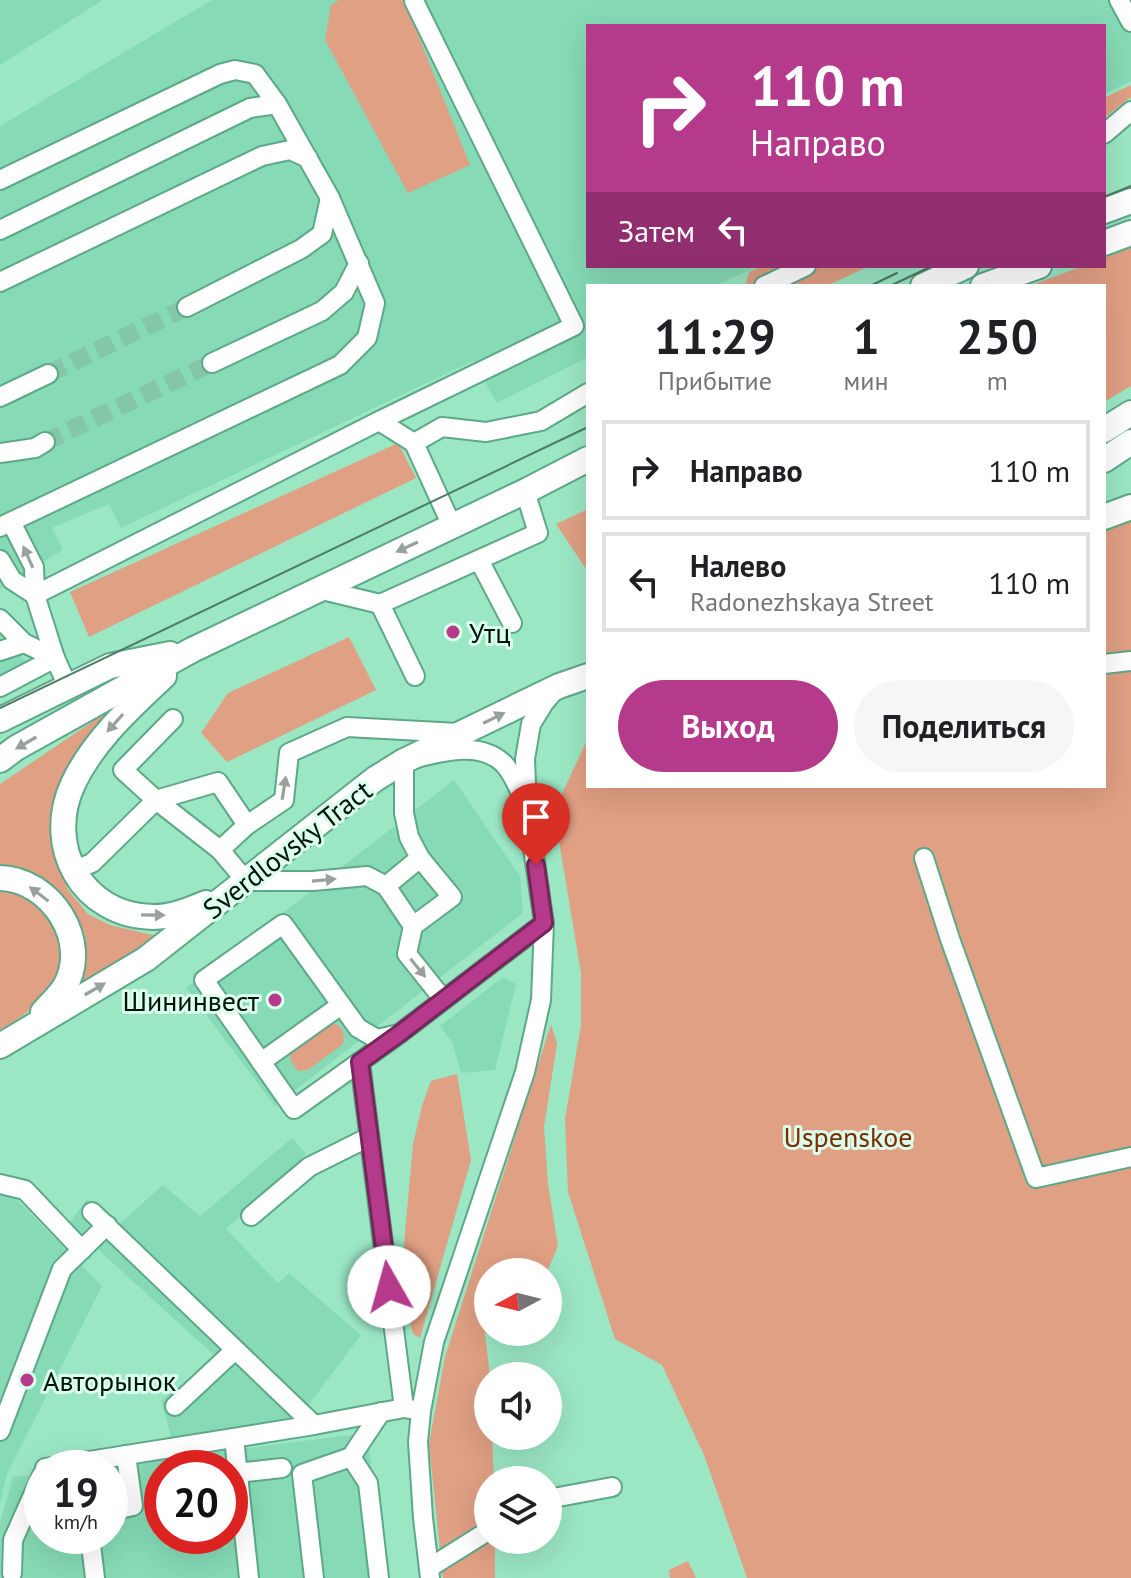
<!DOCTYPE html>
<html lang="ru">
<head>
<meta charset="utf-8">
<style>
  :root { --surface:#fff; --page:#f6f6f6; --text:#202124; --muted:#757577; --line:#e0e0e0; --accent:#b63a8b }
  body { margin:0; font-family:"PT Sans",sans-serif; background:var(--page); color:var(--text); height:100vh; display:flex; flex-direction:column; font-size:30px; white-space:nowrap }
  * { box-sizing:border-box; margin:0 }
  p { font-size:26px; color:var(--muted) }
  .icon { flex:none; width:44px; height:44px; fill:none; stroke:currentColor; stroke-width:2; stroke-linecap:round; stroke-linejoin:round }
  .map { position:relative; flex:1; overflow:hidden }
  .details { position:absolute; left:586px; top:284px; width:520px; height:504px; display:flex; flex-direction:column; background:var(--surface); border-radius:0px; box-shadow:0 8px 32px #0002 }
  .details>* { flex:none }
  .guide { position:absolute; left:586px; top:24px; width:520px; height:244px; border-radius:0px; box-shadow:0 8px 32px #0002; background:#b63a8b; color:#fff; overflow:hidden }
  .needle { width:52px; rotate:263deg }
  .fabs { position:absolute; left:474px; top:1258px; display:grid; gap:16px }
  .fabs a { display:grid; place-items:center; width:88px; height:88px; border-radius:50%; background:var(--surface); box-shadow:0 8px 32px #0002; font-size:40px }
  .speed { position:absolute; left:24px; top:1450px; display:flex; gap:16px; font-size:40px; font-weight:700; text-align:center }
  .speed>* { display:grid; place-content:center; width:104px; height:104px; border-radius:50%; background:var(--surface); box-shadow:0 8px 32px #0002; line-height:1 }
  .speed small { font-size:20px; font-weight:400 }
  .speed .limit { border:12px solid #d22; background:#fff; color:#111 }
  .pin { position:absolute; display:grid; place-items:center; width:68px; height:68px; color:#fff; margin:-82px -34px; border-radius:50% 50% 50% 0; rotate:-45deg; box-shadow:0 0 8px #0007 }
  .pin .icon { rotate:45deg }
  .me { position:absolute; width:88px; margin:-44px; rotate:353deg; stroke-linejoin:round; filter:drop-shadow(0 0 6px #0008) }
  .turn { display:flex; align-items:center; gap:28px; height:168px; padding:0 32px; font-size:36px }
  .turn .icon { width:104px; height:104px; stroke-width:2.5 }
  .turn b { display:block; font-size:56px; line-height:68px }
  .then { display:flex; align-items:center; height:76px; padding:0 32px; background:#0003; gap:16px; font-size:30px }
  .eta { display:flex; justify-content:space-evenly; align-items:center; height:136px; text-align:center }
  .eta b { font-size:48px; font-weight:600; line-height:56px }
  .primary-button { display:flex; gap:16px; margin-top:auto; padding:16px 32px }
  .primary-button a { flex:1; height:92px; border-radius:48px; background:var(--accent); color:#fff; font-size:32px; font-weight:600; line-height:92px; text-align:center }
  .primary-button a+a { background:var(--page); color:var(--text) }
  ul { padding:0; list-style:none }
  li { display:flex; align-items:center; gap:24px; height:100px; margin:0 16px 12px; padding:0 16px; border:4px solid var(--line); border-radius:0px }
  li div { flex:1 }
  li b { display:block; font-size:30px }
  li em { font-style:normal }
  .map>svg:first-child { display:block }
  .built { fill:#86dbb6; fill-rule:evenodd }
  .green { fill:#e0a084 }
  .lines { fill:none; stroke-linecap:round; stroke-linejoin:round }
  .minor-tunnel { stroke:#84c7a8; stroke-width:18; stroke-dasharray:18 9; stroke-linecap:butt }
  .minor-casing { stroke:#5da888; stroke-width:22 }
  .major-casing { stroke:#5da888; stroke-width:28 }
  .minor { stroke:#fff; stroke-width:18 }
  .major { stroke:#fff; stroke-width:24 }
  .tram { stroke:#4d7c66; stroke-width:2 }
  .oneway { fill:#99a19d }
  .route-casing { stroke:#76265a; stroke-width:20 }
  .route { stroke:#b63a8b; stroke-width:14 }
  .poi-dot { fill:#b63a8b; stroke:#daffed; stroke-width:3 }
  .labels { text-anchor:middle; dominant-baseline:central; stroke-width:6; stroke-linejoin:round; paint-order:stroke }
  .poi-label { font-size:28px; fill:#00130a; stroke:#daffed; text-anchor:start }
  .street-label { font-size:28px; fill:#00130a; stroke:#daffed }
  .park-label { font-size:28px; fill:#7b2d00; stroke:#daffed }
</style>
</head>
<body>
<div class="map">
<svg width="1131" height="1578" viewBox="0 0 1131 1578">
  <rect width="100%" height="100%" fill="#9be7c4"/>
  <!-- built -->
  <g class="built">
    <path d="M0,0H103L0,65Z"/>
    <path d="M212,0H1131V81L1104,94V26H588V266H758L715,286H588V357L497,403L473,361L121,528L109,504L52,528L63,550L0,588V126Z"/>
    <path d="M0,633L29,664L0,676Z"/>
    <path d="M454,780L520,876L523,913L275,1106L186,988Z"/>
    <path d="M503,977L516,984L495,1070L461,1073L452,1042L440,1026Z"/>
    <path d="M292,1138L306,1154L226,1229L278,1283L289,1273L361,1335L304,1411L287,1423L173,1444L161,1400L217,1358L69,1223L87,1199L117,1226L163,1185L200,1216Z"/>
    <path d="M0,1183L102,1286L7,1474L0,1503Z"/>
    <path d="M367,1433L387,1578H0V1523L13,1477L42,1474V1536H110V1468H88ZM162,1468H230V1536H162Z"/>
  </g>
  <!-- green -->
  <g class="green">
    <path d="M339,0H404L470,165L408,193L325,40L331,5Z"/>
    <path d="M1131,85V97L1104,118V98Z"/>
    <path d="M1131,248V386L1104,402V286H1029L1083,266H1104V258Z"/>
    <path d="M762,266H870L826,286H745L749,272Z"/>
    <path d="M398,443L416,478L89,637L70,592Z"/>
    <path d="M588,509V572L556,524Z"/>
    <path d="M1131,522V1578H747L704,1455L662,1365L615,1339L568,1192L565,1119L581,1025V973L554,811L588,738V786H1104V531Z"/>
    <path d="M349,637L376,690L227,762L201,733L228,693Z"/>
    <path d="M122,705L73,761L52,811L53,848L68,890L88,914L110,925L161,937L111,969L78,986C82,970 87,953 85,936C84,931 80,925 77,919C63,890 35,864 0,868V784L114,707Z"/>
    <path d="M0,891C8,892 17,893 24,896C62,912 71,958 48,991C36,1007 18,1020 0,1030Z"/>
    <path d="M327,1022C341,1023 346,1031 343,1044L308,1070L299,1071C274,1050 311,1034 327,1022Z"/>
    <path d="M551,1024L557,1044L544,1127L548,1184L558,1246L547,1272H488V1325L485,1334L490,1376H488V1436H492L494,1480H488V1540H495V1578H443L429,1444L445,1357Z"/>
    <path d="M457,1074L471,1160L420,1338L413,1334L404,1295V1244L413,1144L422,1106L431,1081Z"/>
    <path d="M688,1561L696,1578H670L669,1570Z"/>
  </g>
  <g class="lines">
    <!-- minor-tunnel -->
    <g class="minor-tunnel">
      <path d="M48,374L187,307"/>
      <path d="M45,442L212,363"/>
    </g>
    <defs>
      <g id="minor">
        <path d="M1119,0L1131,22"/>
        <path d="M1104,134L1131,111"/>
        <path d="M0,180L220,74L235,70L255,74L277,104L330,198L375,303L367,338L340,365L0,527"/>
        <path d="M0,230L250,108L277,104"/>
        <path d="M0,282L262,156L290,150L308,158"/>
        <path d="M764,286L806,266"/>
        <path d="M187,307L301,249L322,234L330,198"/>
        <path d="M212,363L322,311L344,292L359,263"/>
        <path d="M0,397L48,374"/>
        <path d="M379,421L574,326L414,1"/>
        <path d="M414,443L442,427L486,432L541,421L588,393"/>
        <path d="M0,453L35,448L45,442"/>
        <path d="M11,522L34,567L35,595L55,658L68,687"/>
        <path d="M0,560L12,580L35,595"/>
        <path d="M479,560L512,623"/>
        <path d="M318,589L380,604L538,533L525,491"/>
        <path d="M35,595L379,421L414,443L452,526"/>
        <path d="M380,604L415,676"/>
        <path d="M0,619L24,643L55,658"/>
        <path d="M0,651L24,643"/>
        <path d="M1104,664L1131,661"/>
        <path d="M0,687L55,658"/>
        <path d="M173,719L123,770L156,800L218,782L247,825"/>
        <path d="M458,733L347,727L289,753L284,800L247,825L220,850L246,881H313L367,876L386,886L420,858L409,837L404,813V761C434,754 478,738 504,764C512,773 518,786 523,798"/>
        <path d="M924,858L950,939L1036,1178L1131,1157"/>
        <path d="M72,871L92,863L156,800L220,850"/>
        <path d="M386,886L413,926L407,954L443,999"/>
        <path d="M413,926L452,897L420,858"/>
        <path d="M399,1034L377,1039L358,1028L283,924L204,980L294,1109L399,1034L544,923"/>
        <path d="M261,1062L341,1005"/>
        <path d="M360,1062L404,1408"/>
        <path d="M0,1184L25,1190L82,1250"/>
        <path d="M92,1212L314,1425"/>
        <path d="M251,1216L309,1167L369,1137"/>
        <path d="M175,1406L235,1350"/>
        <path d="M0,1431L62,1269L107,1225"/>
        <path d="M234,1438L249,1578"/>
        <path d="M351,1457L368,1483L379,1578"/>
        <path d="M45,1468L314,1425L404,1408L421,1411"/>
        <path d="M237,1473L282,1468"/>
        <path d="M548,1499L612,1487"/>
        <path d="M110,1511L133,1506L126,1455"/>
        <path d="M90,1536L95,1578"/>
        <path d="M429,1568L488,1531"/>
        <path d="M12,1573L13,1540L42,1475"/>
        <path d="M314,1578L302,1474L351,1457L381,1412"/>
        <path d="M430,1578L423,1518L418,1442L421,1411L434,1342L525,1072L541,1000L544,923L527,808L525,759L531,724L544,703L554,691"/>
      </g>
      <g id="major">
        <path d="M1104,211L1131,201"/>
        <path d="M1104,243L1131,233"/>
        <path d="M923,286L966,266"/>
        <path d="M983,286L1039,266"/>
        <path d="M1104,430L1131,413"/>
        <path d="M1104,460L1131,442"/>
        <path d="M1104,517L1131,507"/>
        <path d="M164,676C130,708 93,741 73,784C44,846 82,916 153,917C172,917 189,910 206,903"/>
        <path d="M0,720L110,666L170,654"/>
        <path d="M0,760L16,748L192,650L528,490L588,459"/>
        <path d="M0,878C51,879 92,942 64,988C59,996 50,1004 43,1012"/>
        <path d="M0,1046L146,959L375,779L404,761L559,686L588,676"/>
      </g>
    </defs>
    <!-- minor casing -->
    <use href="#minor" class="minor-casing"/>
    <!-- major casing -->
    <use href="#major" class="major-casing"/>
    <!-- minor -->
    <use href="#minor" class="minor"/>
    <!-- major -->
    <use href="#major" class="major"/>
    <!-- tram -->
    <g class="tram">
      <path d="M1104,197L1131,186"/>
      <path d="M870,286L897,273"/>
      <path d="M890,286L932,266"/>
      <path d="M0,708L588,427"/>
    </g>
  </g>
  <!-- one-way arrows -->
  <defs><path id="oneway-solid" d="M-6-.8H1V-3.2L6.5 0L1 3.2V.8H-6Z" transform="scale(2)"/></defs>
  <g class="oneway">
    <use href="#oneway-solid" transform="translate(407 547) rotate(155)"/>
    <use href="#oneway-solid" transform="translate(28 557) rotate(-114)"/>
    <use href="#oneway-solid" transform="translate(494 718) rotate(-26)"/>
    <use href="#oneway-solid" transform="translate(115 723) rotate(132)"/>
    <use href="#oneway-solid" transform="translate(26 743) rotate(150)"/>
    <use href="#oneway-solid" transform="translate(284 788) rotate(-81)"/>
    <use href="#oneway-solid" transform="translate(324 880) rotate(-5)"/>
    <use href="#oneway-solid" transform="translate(39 894) rotate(-143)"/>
    <use href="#oneway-solid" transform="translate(153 915) rotate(1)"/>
    <use href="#oneway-solid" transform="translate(418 968) rotate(51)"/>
    <use href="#oneway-solid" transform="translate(95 989) rotate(-30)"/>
  </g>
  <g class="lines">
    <defs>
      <path id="route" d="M389,1287L360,1062L399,1034L544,923L536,865"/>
    </defs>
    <!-- route casing -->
    <use href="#route" class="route-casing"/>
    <!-- route -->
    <use href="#route" class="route"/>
  </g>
  <!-- markers -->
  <g class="poi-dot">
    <circle cx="453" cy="632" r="8"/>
    <circle cx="275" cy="1000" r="8"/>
    <circle cx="27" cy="1380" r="8"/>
  </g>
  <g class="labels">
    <!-- poi labels -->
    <g class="poi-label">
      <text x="469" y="632">Утц</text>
      <text x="259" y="1000" text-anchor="end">Шининвест</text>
      <text x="43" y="1380">Авторынок</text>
    </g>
    <!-- street labels -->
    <g class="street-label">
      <text transform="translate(287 849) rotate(-38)">Sverdlovsky Tract</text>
    </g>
    <!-- park labels -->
    <g class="park-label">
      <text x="848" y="1136">Uspenskoe</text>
    </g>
  </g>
</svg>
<div class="fabs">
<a><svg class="needle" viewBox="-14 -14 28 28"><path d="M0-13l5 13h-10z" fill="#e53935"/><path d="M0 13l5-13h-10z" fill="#757577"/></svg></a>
<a><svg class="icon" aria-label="sound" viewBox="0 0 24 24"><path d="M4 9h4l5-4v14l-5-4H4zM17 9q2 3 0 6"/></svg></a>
<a><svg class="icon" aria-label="layers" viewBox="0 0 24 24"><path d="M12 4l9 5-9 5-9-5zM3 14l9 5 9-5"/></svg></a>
</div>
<div class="speed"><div>19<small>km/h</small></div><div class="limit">20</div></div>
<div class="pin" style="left:536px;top:865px;background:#d93025"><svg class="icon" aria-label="arrive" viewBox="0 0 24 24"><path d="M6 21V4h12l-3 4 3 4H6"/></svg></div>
<svg class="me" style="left:389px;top:1287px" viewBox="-20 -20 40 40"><circle r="19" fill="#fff"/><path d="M0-13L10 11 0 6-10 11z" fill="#b63a8b"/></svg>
<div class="guide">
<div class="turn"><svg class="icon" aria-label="right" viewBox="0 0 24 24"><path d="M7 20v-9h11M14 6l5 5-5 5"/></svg><div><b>110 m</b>Направо</div></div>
<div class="then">Затем<svg class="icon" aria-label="left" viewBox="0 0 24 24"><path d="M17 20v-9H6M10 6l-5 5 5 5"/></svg></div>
</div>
<section class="details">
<div class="eta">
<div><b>11:29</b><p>Прибытие</p></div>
<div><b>1</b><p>мин</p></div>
<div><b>250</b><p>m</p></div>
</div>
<ul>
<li><svg class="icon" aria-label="right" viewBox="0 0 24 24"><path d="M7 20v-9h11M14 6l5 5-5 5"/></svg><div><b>Направо</b></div><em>110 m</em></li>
<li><svg class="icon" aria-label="left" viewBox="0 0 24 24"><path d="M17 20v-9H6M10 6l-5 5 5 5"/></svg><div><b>Налево</b><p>Radonezhskaya Street</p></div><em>110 m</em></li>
</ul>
<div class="primary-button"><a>Выход</a><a>Поделиться</a></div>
</section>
</div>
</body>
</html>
